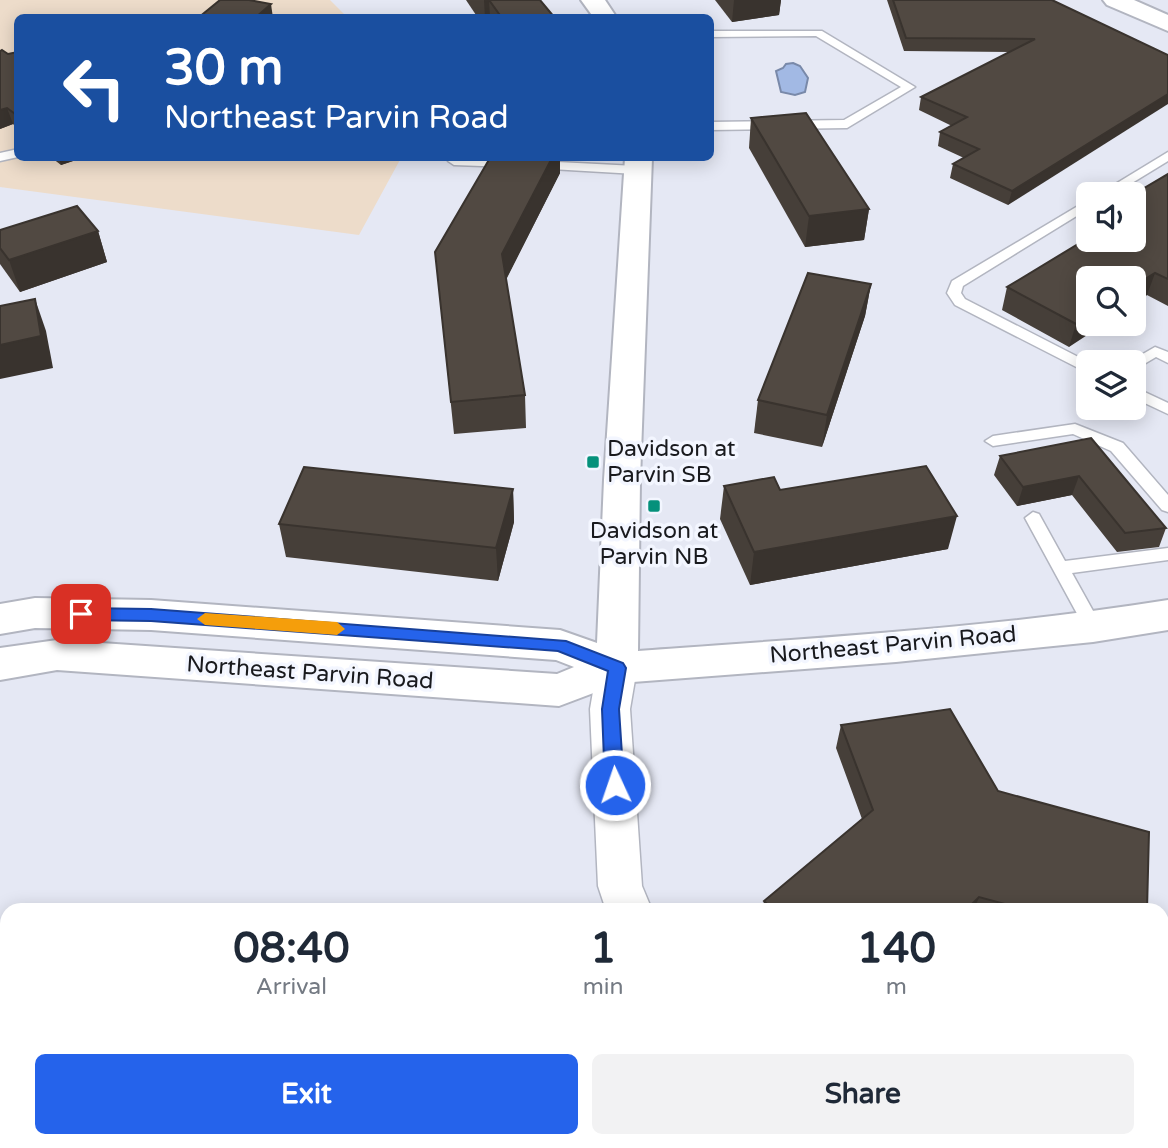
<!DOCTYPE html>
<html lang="en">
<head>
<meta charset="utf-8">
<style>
  :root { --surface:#fff; --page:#f2f2f3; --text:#1f2937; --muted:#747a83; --accent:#2563eb }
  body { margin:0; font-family:"Varela Round",sans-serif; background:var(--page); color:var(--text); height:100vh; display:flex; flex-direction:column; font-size:26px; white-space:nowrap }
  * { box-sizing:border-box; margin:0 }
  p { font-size:23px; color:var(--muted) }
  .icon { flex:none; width:38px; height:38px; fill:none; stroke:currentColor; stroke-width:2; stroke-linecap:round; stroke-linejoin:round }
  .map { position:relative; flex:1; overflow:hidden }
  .details { position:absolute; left:0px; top:903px; width:1169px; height:245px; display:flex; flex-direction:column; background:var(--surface); border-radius:21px 21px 0 0; box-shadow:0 4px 18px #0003 }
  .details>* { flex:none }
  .banner { position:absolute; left:14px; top:14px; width:700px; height:147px; border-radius:10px; box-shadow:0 4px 18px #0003; background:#1a4fa0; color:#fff; overflow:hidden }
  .fabs { position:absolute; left:1076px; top:182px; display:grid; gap:14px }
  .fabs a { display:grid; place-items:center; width:70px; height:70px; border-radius:10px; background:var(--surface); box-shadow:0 4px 18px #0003; font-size:35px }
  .pin { position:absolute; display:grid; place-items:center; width:60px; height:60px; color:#fff; margin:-30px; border-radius:14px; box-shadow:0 4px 10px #0006 }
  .me { position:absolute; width:77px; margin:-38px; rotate:357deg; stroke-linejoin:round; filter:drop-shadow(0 0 5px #0008) }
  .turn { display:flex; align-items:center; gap:24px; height:147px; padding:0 35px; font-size:32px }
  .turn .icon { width:91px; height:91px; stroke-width:2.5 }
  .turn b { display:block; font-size:49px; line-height:60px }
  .eta { display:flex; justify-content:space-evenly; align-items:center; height:119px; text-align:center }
  .eta b { font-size:42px; font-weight:700; line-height:49px }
  .primary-button { display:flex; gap:14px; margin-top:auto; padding:14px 35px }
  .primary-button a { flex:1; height:80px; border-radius:10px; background:var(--accent); color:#fff; font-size:28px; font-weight:700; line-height:80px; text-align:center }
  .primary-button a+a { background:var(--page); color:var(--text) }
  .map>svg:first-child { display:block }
  .education { fill:#eddcca }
  .water { fill:#a2b9e4; stroke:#7989a9; stroke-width:2 }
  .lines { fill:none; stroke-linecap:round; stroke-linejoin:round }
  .lane-casing { stroke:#b2b5c0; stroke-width:3 }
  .street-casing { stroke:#b2b5c0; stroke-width:3 }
  .secondary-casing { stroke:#b2b5c0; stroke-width:4 }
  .highway-casing { stroke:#b2b5c0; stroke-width:4 }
  .lane { fill:#fff; fill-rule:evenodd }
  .street { fill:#fff; fill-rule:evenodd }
  .secondary { fill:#fff; fill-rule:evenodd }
  .highway { fill:#fff; fill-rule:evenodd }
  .wall { fill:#463f39 }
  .shaded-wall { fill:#39332e }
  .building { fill:#514942; stroke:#39332e; stroke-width:2 }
  .route { fill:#2563eb; stroke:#184099; stroke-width:2 }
  .slow { fill:#f59e0b }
  .poi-dot { fill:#05917b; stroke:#f3f6ff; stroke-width:2.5 }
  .labels { text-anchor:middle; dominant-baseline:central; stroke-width:7; stroke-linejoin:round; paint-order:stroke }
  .poi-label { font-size:23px; fill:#191a1e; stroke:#f3f6ff; text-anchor:start }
  .street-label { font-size:23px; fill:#191a1e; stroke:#f3f6ff }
</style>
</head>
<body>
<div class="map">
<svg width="1168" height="1148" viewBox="0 0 1168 1148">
  <rect width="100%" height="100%" fill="#e5e8f4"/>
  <!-- education -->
  <path class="education" d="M0,0H330L347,17L18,18V158H401L359,235L0,187Z"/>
  <!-- water -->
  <path class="water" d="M793,63L800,66L808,78L805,92L795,95L781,92L776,71L783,68L786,64Z"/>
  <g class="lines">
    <defs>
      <g id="lane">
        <path d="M710,31H822L915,87L847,128L710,130V122L844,120L901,87L816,36L710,37Z"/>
        <path d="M18,149V157L0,161V153Z"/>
        <path d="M1168,152V161L1114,194H1099Z"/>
        <path d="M450,158L510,159L516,163L510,167L454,165L448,161Z"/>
        <path d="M538,161L636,166L642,170L636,174L534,168L532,165Z"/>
        <path d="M1088,200V209L963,286L961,293L965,299L1088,362V373L955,305L947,293L952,281Z"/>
        <path d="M1155,347L1168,352V363L1156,357L1134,370V362H1129Z"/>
        <path d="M1134,387L1168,403V414L1134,398Z"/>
        <path d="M1075,424L1123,443L1168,495V512L1162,510L1111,451L1073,434L993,446L985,441L993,436Z"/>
        <path d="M1033,512L1039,514L1065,561L1168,548V560L1072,573L1102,627L1099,632H1087L1025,518Z"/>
      </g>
      <g id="street">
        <path d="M617,653L631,657L637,668L630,709L642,886L652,910H606L598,886L590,709L597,668L603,657Z"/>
        <path d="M1168,1020V1070L1162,1072V1022Z"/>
        <path d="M723,1141H779L782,1148H726Z"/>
        <path d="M1048,1141H1103L1100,1148H1045Z"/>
      </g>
      <g id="secondary">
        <path d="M581,0H605L617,18H594Z"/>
        <path d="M625,158H652L640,480L638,651C815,638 993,628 1168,600V630L1093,642L896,662L620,683L559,706L57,670L0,680V648L57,640L557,674L574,667L556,660L151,630L35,628L0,634V604L35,598L151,600L560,630L597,643L604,480Z"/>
      </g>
      <path id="highway" d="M1103,0H1134L1168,15V31L1107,5Z"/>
    </defs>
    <!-- lane casing -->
    <use href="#lane" class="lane-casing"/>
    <!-- street casing -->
    <use href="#street" class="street-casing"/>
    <!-- secondary casing -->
    <use href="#secondary" class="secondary-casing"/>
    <!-- highway casing -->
    <use href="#highway" class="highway-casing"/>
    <!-- lane -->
    <use href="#lane" class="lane"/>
    <!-- street -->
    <use href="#street" class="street"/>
    <!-- secondary -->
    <use href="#secondary" class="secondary"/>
    <!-- highway -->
    <use href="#highway" class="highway"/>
  </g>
  <!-- wall -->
  <g class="wall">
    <path d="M466,0H540L555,18H478Z"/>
    <path d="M715,0H781L779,15L732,22Z"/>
    <path d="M887,0H1052L1168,55L1008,205L950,178L953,164L964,158L938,146L940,132L952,126L919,110L921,97L1010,52L904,51Z"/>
    <path d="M18,52V129L13,124L0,129L8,54Z"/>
    <path d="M751,118L869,209L864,240L805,247L749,148Z"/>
    <path d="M52,158H82L61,165Z"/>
    <path d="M490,158H566V160H560V173L506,280L525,395L526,428L454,434L435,252Z"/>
    <path d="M1168,174V306L1147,295L1088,324L1069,347L1002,310L1007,287L1134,240Z"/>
    <path d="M0,230L98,231L107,262L20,292L0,264Z"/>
    <path d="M871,284L865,316L822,447L754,433L758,400Z"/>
    <path d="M1091,438L1166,528L1159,547L1117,552L1072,495L1017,506L994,475L1000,456Z"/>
    <path d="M724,486L780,490L948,549L750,585L720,519Z"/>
    <path d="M513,489L514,522L498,581L286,557L279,524Z"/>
    <path d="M841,725L998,791L1147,910H762L764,901L862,819L836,748Z"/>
    <path d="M0,946L7,950V1127L0,1122Z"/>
    <path d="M29,1141H80L75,1148H40Z"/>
  </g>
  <!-- shaded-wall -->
  <g class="shaded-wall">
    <path d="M484,0H489L490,18H485Z"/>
    <path d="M734,0H781L779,15L732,22Z"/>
    <path d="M271,4L273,18H255Z"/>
    <path d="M1168,94V104L1008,205L1012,191Z"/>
    <path d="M7,108L13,124L0,129V110Z"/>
    <path d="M59,158H82L61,165Z"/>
    <path d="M552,158H560V173L503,285L502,254Z"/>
    <path d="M869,209L864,240L805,247L809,216Z"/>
    <path d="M98,231L107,262L20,292L9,260Z"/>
    <path d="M1155,273L1147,295L1134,304V286Z"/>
    <path d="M871,284L865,316L822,447L827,415Z"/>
    <path d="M35,299L46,331L53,368L0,379V345Z"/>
    <path d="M1088,316V324H1104L1069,347L1076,324Z"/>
    <path d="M1079,476L1072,495L1017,506L1023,487Z"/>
    <path d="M513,489L514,522L498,581L496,548Z"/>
    <path d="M957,516L948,549L750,585L754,552Z"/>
    <path d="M979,897L974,910H966Z"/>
    <path d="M47,1141H80L75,1148H52Z"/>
  </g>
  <!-- building -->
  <g class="building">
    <path d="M220,0H249L271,4L255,18H198Z"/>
    <path d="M489,0H540L555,18H502Z"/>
    <path d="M893,0H1052L1168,55V94L1012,191L953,164L979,149L940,132L967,117L921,97L1035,39L906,38Z"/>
    <path d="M2,50L8,54L18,52V116L7,108L0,110V51Z"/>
    <path d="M806,113L869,209L809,216L751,118Z"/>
    <path d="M490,158H552L502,254L525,395L451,402L435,252Z"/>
    <path d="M1168,174V279L1155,273L1134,286V278H1088V316L1076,324L1007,287L1088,238V240H1134V194Z"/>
    <path d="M77,206L98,231L9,260L0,248V230Z"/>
    <path d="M808,273L871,284L827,415L758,400Z"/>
    <path d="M35,299L41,336L0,345V306Z"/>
    <path d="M1091,438L1166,528L1125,533L1079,476L1023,487L1000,456Z"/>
    <path d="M926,466L957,516L754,552L724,486L774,477L780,490Z"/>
    <path d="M304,467L513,489L496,548L279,524Z"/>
    <path d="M950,709L998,791L1149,832L1147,910H1027L979,897L966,910H773L764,901L873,810L841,725Z"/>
    <path d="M0,946L7,950V1113L0,1108Z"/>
  </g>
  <!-- route -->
  <path class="route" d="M81,608L151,609L566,641L623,663L626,668L619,709L624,785L621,790L615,792L608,790L605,785L602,709L608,671L558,651L151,621L81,620L73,614Z"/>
  <!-- slow -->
  <path class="slow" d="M205,613L337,622L345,629L337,635L205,625L197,619Z"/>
  <!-- markers -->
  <g class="poi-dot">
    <rect x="586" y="455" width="14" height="14" rx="3.5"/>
    <rect x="647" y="499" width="14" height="14" rx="3.5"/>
  </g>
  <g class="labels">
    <!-- poi labels -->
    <g class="poi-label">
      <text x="607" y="449">Davidson at<tspan x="607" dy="26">Parvin SB</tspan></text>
      <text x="654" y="531" text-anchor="middle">Davidson at<tspan x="654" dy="26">Parvin NB</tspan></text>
    </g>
    <!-- street labels -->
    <g class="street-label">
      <text transform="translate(893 645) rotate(-5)">Northeast Parvin Road</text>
      <text transform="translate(310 673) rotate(4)">Northeast Parvin Road</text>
    </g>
  </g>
</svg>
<div class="fabs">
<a><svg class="icon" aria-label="sound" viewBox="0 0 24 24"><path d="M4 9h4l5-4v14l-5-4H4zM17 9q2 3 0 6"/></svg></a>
<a><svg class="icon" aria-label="search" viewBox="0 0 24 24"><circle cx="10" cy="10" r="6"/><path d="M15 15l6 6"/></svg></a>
<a><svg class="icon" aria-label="layers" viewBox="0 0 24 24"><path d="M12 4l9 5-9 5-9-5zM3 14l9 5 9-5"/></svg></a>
</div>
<div class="pin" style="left:81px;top:614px;background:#d93025"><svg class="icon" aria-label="arrive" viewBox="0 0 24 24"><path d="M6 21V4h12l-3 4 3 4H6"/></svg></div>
<svg class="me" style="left:615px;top:785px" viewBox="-20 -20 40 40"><circle r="17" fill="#2563eb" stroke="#fff" stroke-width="3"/><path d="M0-11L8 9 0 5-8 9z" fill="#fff"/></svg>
<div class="banner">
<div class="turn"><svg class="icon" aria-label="left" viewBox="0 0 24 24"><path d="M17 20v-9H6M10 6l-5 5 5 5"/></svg><div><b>30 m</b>Northeast Parvin Road</div></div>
</div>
<section class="details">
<div class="eta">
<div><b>08:40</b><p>Arrival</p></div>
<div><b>1</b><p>min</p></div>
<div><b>140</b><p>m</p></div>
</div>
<div class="primary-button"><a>Exit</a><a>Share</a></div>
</section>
</div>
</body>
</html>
